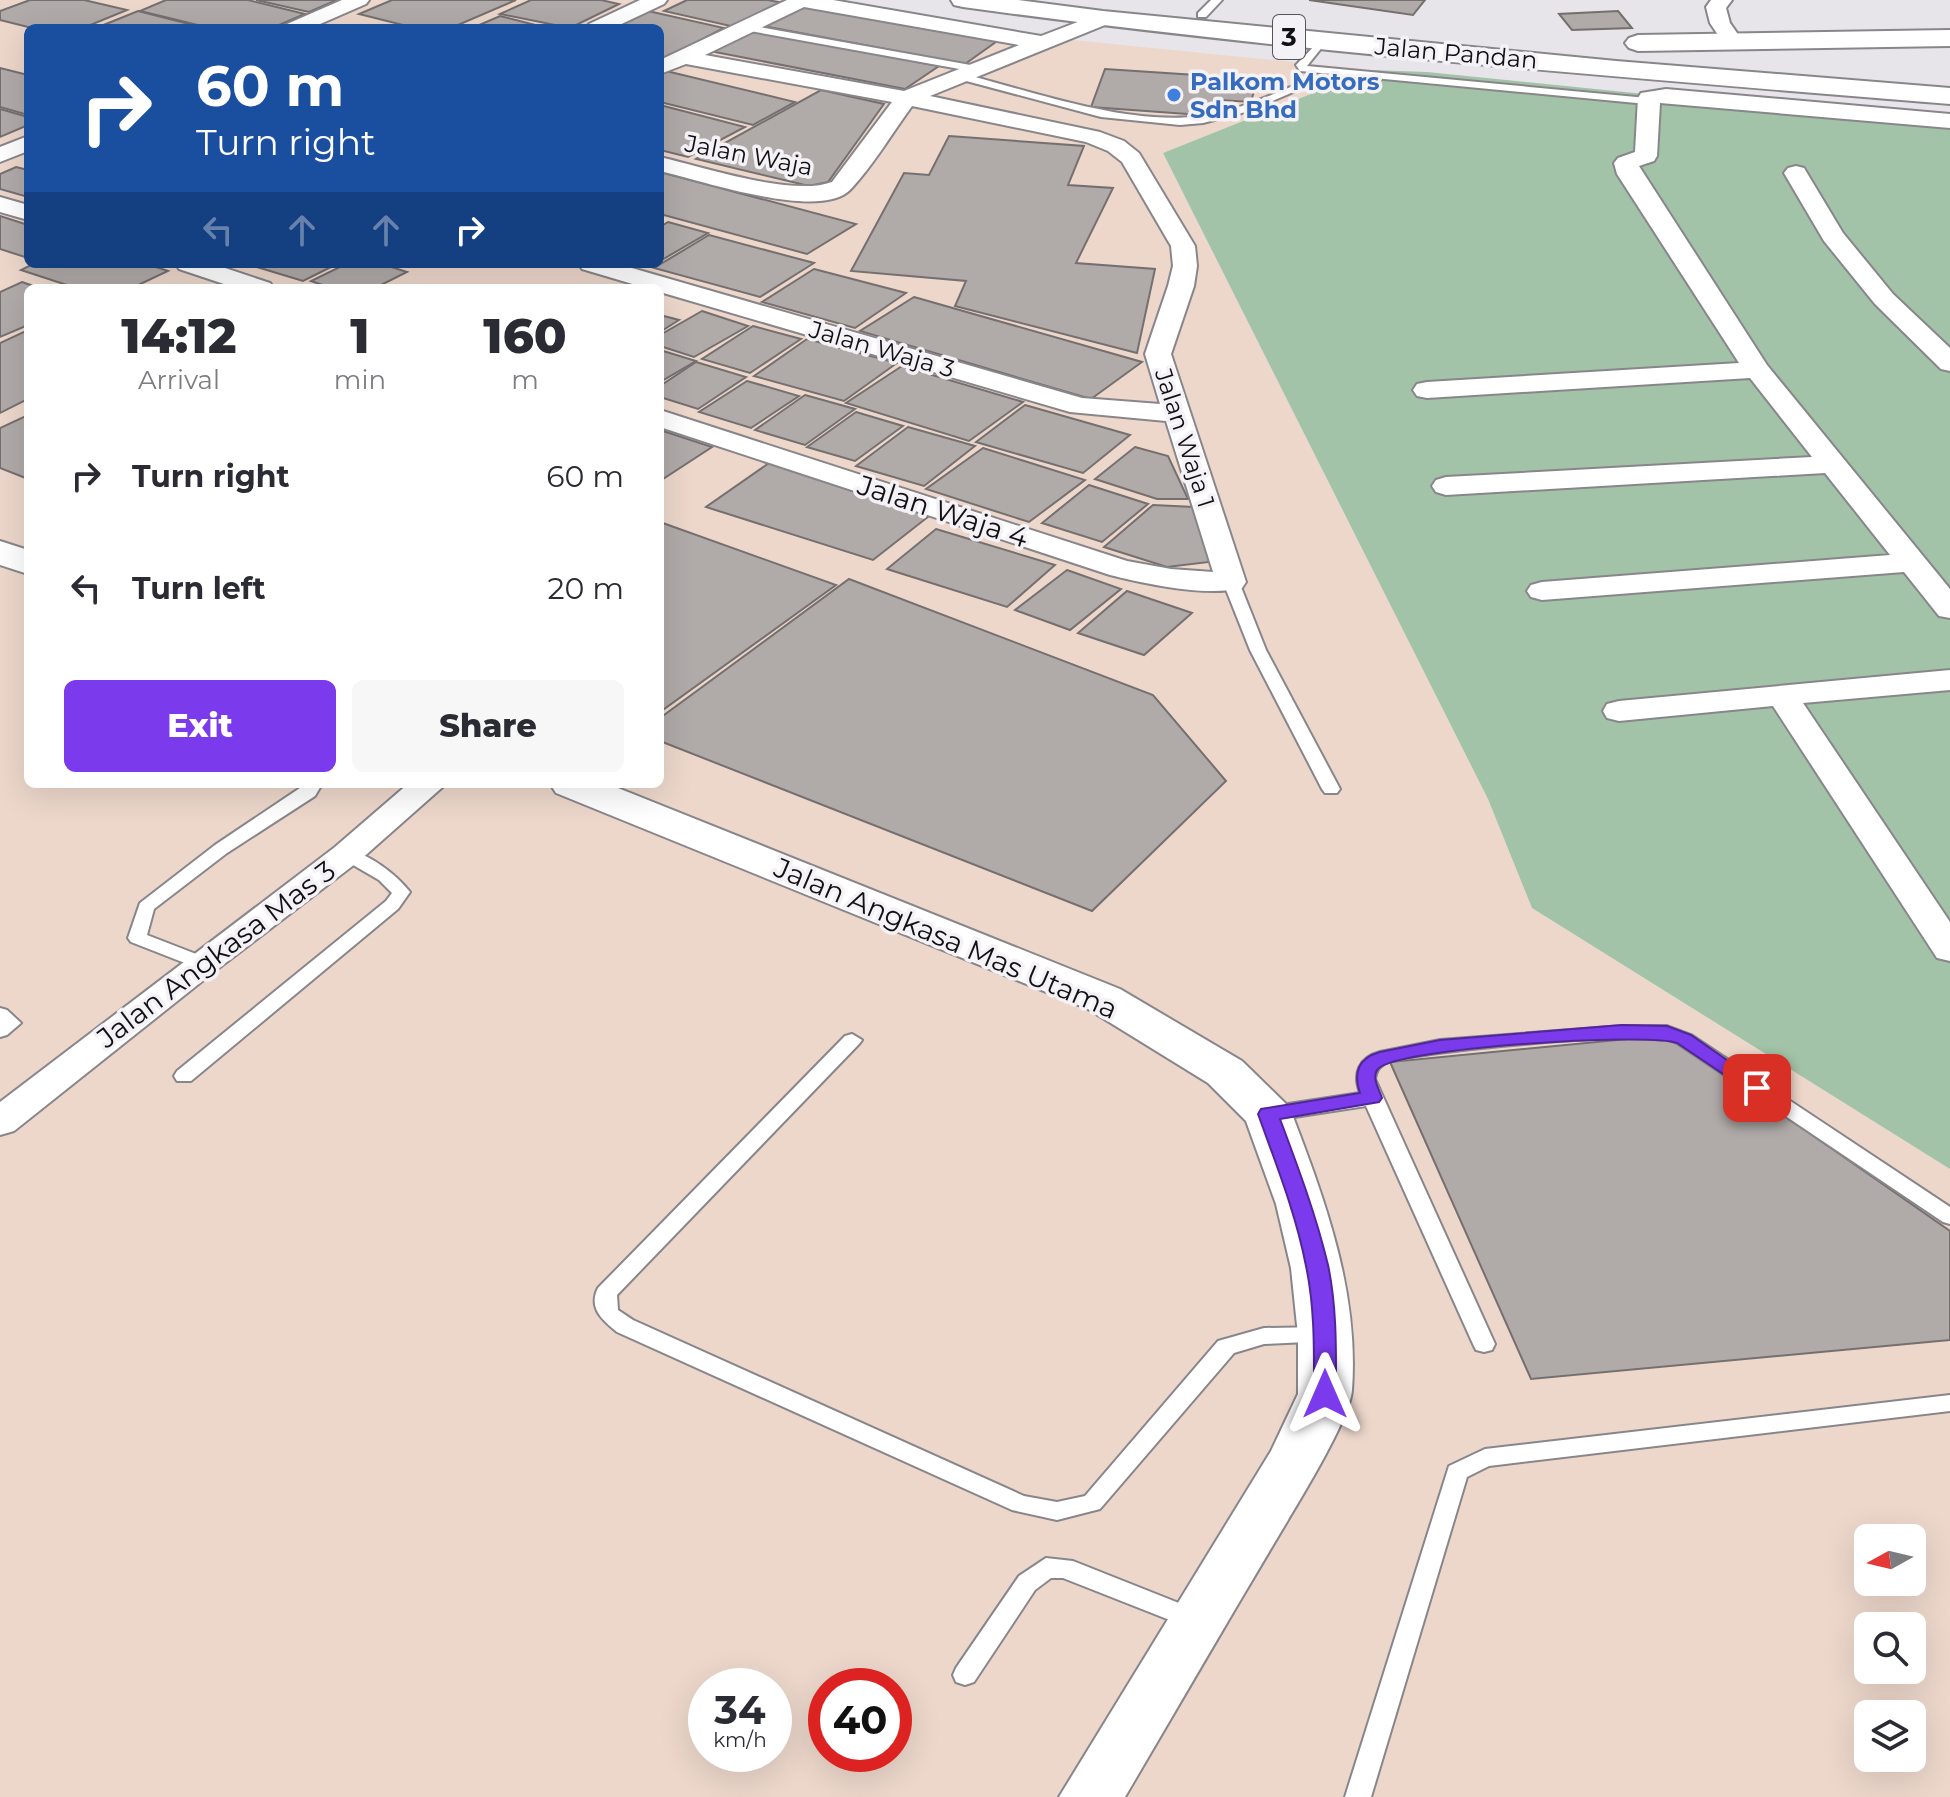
<!DOCTYPE html>
<html lang="en">
<head>
<meta charset="utf-8">
<style>
  :root { --surface:#fff; --page:#f7f7f7; --text:#2b2b33; --muted:#7c7c81; --accent:#7c3aed }
  body { margin:0; font-family:Montserrat,sans-serif; background:var(--page); color:var(--text); height:100vh; display:flex; flex-direction:column; font-size:30px; white-space:nowrap }
  * { box-sizing:border-box; margin:0 }
  p { font-size:26px; color:var(--muted) }
  .icon { flex:none; width:44px; height:44px; fill:none; stroke:currentColor; stroke-width:2; stroke-linecap:round; stroke-linejoin:round }
  .map { position:relative; flex:1; overflow:hidden }
  .side { position:absolute; left:24px; top:284px; width:640px; height:504px; display:flex; flex-direction:column; background:var(--surface); border-radius:12px; box-shadow:0 8px 32px #0002 }
  .side>* { flex:none }
  .guide { position:absolute; left:24px; top:24px; width:640px; height:244px; border-radius:12px; box-shadow:0 8px 32px #0002; background:#1a4fa0; color:#fff; overflow:hidden }
  .needle { width:52px; rotate:262deg }
  .tools { position:absolute; left:1854px; top:1524px; display:grid; gap:16px }
  .tools a { display:grid; place-items:center; width:72px; height:72px; border-radius:12px; background:var(--surface); box-shadow:0 8px 32px #0002; font-size:40px }
  .speed { position:absolute; left:688px; top:1668px; display:flex; gap:16px; font-size:40px; font-weight:700; text-align:center }
  .speed>* { display:grid; place-content:center; width:104px; height:104px; border-radius:50%; background:var(--surface); box-shadow:0 8px 32px #0002; line-height:1 }
  .speed small { font-size:20px; font-weight:400 }
  .speed .limit { border:12px solid #d22; background:#fff; color:#111 }
  .pin { position:absolute; display:grid; place-items:center; width:68px; height:68px; color:#fff; margin:-34px; border-radius:16px; box-shadow:0 4px 12px #0006 }
  .me { position:absolute; width:88px; margin:-44px; rotate:0deg; stroke-linejoin:round; filter:drop-shadow(0 0 6px #0008) }
  .turn { display:flex; align-items:center; gap:28px; height:168px; padding:0 40px; font-size:36px }
  .turn .icon { width:104px; height:104px; stroke-width:2.5 }
  .turn b { display:block; font-size:56px; line-height:68px }
  .lanes { display:flex; align-items:center; height:76px; padding:0 40px; background:#0003; justify-content:center; gap:40px; direction:ltr }
  .lanes .off { opacity:.35 }
  .eta { display:flex; justify-content:space-evenly; align-items:center; height:136px; text-align:center }
  .eta b { font-size:48px; font-weight:800; line-height:56px }
  .button { display:flex; gap:16px; margin-top:auto; padding:16px 40px }
  .button a { flex:1; height:92px; border-radius:12px; background:var(--accent); color:#fff; font-size:32px; font-weight:800; line-height:92px; text-align:center }
  .button a+a { background:var(--page); color:var(--text) }
  ul { padding:0; list-style:none }
  li { display:flex; align-items:center; gap:24px; height:112px; padding:0 40px }
  li div { flex:1 }
  li b { display:block; font-size:30px }
  li em { font-style:normal }
  .map>svg:first-child { display:block }
  .industrial { fill:#edd7cb; fill-rule:evenodd }
  .green { fill:#a2c3a8 }
  .building { fill:#b0aba9; stroke:#75706f; stroke-width:2 }
  .lines { fill:none; stroke-linecap:round; stroke-linejoin:round }
  .lane-casing { stroke:#88868a; stroke-width:4 }
  .street-casing { stroke:#88868a; stroke-width:4 }
  .secondary-casing { stroke:#88868a; stroke-width:4 }
  .highway-casing { stroke:#88868a; stroke-width:4 }
  .lane { fill:#fff; fill-rule:evenodd }
  .street { fill:#fff; fill-rule:evenodd }
  .secondary { fill:#fff; fill-rule:evenodd }
  .highway { fill:#fff; fill-rule:evenodd }
  .route { fill:#7c3aed; stroke:#51269a; stroke-width:2 }
  .shop-dot { fill:#3f7fe0; stroke:#f4f2f6; stroke-width:3 }
  .labels { text-anchor:middle; dominant-baseline:central; stroke-width:7; stroke-linejoin:round; paint-order:stroke }
  .far-street-label { font-size:24px; fill:#111012; stroke:#f4f2f6 }
  .far-shop-label { font-size:24px; font-weight:bold; fill:#366cbe; stroke:#f4f2f6; text-anchor:start }
  .shield { fill:#f4f2f6; stroke:#555456; stroke-width:2 }
  .shield-label { font-size:26px; font-weight:bold; fill:#111012 }
  .street-label { font-size:28px; fill:#111012; stroke:#f4f2f6 }
</style>
</head>
<body>
<div class="map">
<svg width="1950" height="1797" viewBox="0 0 1950 1797">
  <rect width="100%" height="100%" fill="#e7e5e9"/>
  <!-- industrial -->
  <path class="industrial" d="M0,0H815L1023,35L1371,70L1163,153L1488,799L1532,908L1950,1169V1797H0ZM28,28H660V264H28ZM28,288H660V784H28ZM1868,1538H1912V1582H1868ZM1868,1626H1912V1670H1868ZM706,1686H774V1754H706ZM826,1686H894V1754H826ZM1868,1714H1912V1758H1868Z"/>
  <!-- green -->
  <path class="green" d="M1371,70L1427,72L1950,125V1169L1532,908L1488,799L1163,153Z"/>
  <!-- building -->
  <g class="building">
    <path d="M30,0H84L127,10L83,28H32L0,20V11Z"/>
    <path d="M166,0H248L305,14L272,28H210L140,11Z"/>
    <path d="M256,0H337L309,12Z"/>
    <path d="M392,0H516L451,28H415L359,14Z"/>
    <path d="M531,0H601L619,4L570,28L500,14Z"/>
    <path d="M687,0H768L783,3L735,27L664,11Z"/>
    <path d="M1309,0H1425L1413,15Z"/>
    <path d="M804,3L1000,39L965,64L758,25Z"/>
    <path d="M138,11L205,28H96Z"/>
    <path d="M648,11L724,28L660,61V28H612Z"/>
    <path d="M1618,11L1632,28L1572,30L1559,14Z"/>
    <path d="M500,16L547,28L477,26Z"/>
    <path d="M747,30L939,66L905,89L710,51Z"/>
    <path d="M0,68L28,75V115L0,107Z"/>
    <path d="M1105,69L1226,77L1223,88L1254,91L1251,102L1220,100L1215,116L1091,107Z"/>
    <path d="M666,71L795,102L753,125L660,102V74Z"/>
    <path d="M821,90L884,104L828,182L809,186L696,159Z"/>
    <path d="M660,105L745,127L688,157L660,150Z"/>
    <path d="M0,109L28,117V125L0,137Z"/>
    <path d="M949,136L1084,146L1068,185L1113,188L1076,263L1155,269L1137,353L955,306L966,281L851,271L904,173L929,175Z"/>
    <path d="M16,167L28,170V197L0,189V174Z"/>
    <path d="M660,172L856,224L807,254L660,214Z"/>
    <path d="M0,216L28,225V258L0,249Z"/>
    <path d="M668,222L708,233L660,261V227Z"/>
    <path d="M709,235L814,263L760,297L654,268Z"/>
    <path d="M33,264H147L168,271L132,288H76L21,270Z"/>
    <path d="M247,264H337L303,281Z"/>
    <path d="M346,264H382L407,272L375,288H331L311,281Z"/>
    <path d="M814,269L906,293L855,328L762,302Z"/>
    <path d="M22,282L39,288H28V325L0,337V292Z"/>
    <path d="M914,297L1142,362L1091,399L860,331Z"/>
    <path d="M702,311L748,326L694,357L660,346V335Z"/>
    <path d="M660,315L679,320L660,332Z"/>
    <path d="M753,326L801,339L750,373L702,359Z"/>
    <path d="M28,330V399L0,413V343Z"/>
    <path d="M807,339L897,363L844,401L754,376Z"/>
    <path d="M660,350L696,361L660,382Z"/>
    <path d="M696,362L746,377L698,409L660,397V386Z"/>
    <path d="M902,366L1023,402L969,441L846,403Z"/>
    <path d="M747,381L799,396L751,428L699,412Z"/>
    <path d="M805,395L855,409L805,445L755,430Z"/>
    <path d="M1025,405L1130,435L1083,473L976,442Z"/>
    <path d="M856,412L903,426L855,461L807,447Z"/>
    <path d="M28,415V479L0,468V428Z"/>
    <path d="M908,427L975,446L924,486L856,466Z"/>
    <path d="M660,430L712,447L660,481Z"/>
    <path d="M1135,447L1168,456L1188,499H1157L1095,479Z"/>
    <path d="M983,448L1085,480L1029,522L926,489Z"/>
    <path d="M769,463L933,513L873,560L706,507Z"/>
    <path d="M1089,485L1148,504L1102,542L1042,523Z"/>
    <path d="M1153,505L1194,507L1201,524L1209,562L1167,567L1104,547Z"/>
    <path d="M660,522L836,585L660,712Z"/>
    <path d="M936,529L1055,565L1007,607L887,569Z"/>
    <path d="M1067,570L1121,589L1070,630L1015,610Z"/>
    <path d="M849,579L1153,695L1226,781L1092,911L660,741V718Z"/>
    <path d="M1127,591L1192,613L1144,655L1078,633Z"/>
    <path d="M1669,1035L1950,1231V1340L1531,1379L1390,1062Z"/>
  </g>
  <g class="lines">
    <defs>
      <g id="lane">
        <path d="M1211,0H1222L1206,17H1198V13Z"/>
        <path d="M743,24L976,66L981,69L976,72L739,29V25Z"/>
        <path d="M1322,38L1327,41L1307,66L1647,98L1653,101L1647,104L1300,71L1296,65Z"/>
        <path d="M959,73C1033,91 1125,126 1201,116C1240,111 1277,92 1312,78L1321,80L1249,111L1203,123L1180,125L1101,117L955,78V74Z"/>
        <path d="M1231,577L1239,582L1266,650L1340,789L1337,793H1325L1322,789L1250,650L1223,582Z"/>
        <path d="M306,784H322L315,796L227,853L154,909L147,935L209,959L211,963L209,967H195L131,942L128,938L140,903L215,845Z"/>
        <path d="M347,849C370,855 395,873 410,892L398,909L191,1081H177L174,1076L177,1071L386,901L392,893L379,880L341,858L338,854L341,850Z"/>
        <path d="M0,1008L7,1010L21,1023L7,1035L0,1037Z"/>
        <path d="M1622,1026H1667L1691,1035L1950,1207V1224L1943,1222L1677,1043C1673,1042 1670,1040 1666,1039C1638,1032 1408,1051 1384,1064C1378,1068 1376,1072 1375,1079L1495,1344L1492,1350L1484,1352L1476,1350L1473,1344L1366,1106L1268,1121L1261,1119L1258,1114L1261,1109L1268,1107L1360,1093C1353,1074 1358,1058 1380,1052L1440,1040Z"/>
        <path d="M852,1034L862,1040L859,1044L617,1295L618,1310L633,1320L1024,1496L1057,1502L1085,1496L1218,1341L1264,1328L1322,1327L1330,1329L1333,1335L1330,1341L1264,1344L1234,1353L1100,1509L1057,1520L1012,1510L617,1332C602,1320 588,1308 598,1288L845,1036Z"/>
        <path d="M1950,1395V1411L1489,1466L1467,1477L1371,1797H1345L1449,1466L1485,1449Z"/>
        <path d="M1046,1558L1073,1561L1204,1613L1207,1620L1204,1627L1195,1630L1063,1578H1051L1035,1590L974,1682L965,1685L956,1682L953,1675L956,1668L1019,1576Z"/>
      </g>
      <g id="street">
        <path d="M342,0H369L366,4L311,28H284L287,24Z"/>
        <path d="M640,0H667L664,4L613,28H586L589,24Z"/>
        <path d="M787,0H833L1041,36L1096,15H1110L1113,19L1110,23L930,96L1100,132L1124,141L1139,153L1195,246L1197,266L1194,286L1171,354L1246,582L1242,588C1206,597 1146,584 1110,575L660,427V410L1127,561L1171,569L1213,572L1166,421L1070,412L660,292V288H646L582,269L579,264H618L1082,398L1160,404L1145,354L1168,286L1173,266L1171,246L1122,162L1108,151L1086,142L912,106C892,133 873,166 850,190C819,221 700,180 660,171V157C703,167 793,197 832,182L892,102L686,64L660,74V60ZM804,7L1019,45L904,91L705,55Z"/>
        <path d="M1711,0H1732L1726,8L1730,23L1744,43L1740,47H1726L1710,23L1706,7Z"/>
        <path d="M1666,89L1950,114V128L1660,103L1657,156L1654,161L1639,166L1767,365L1950,589V618L1939,616L1904,572L1542,600L1531,597L1527,591L1531,585L1542,582L1890,555L1825,473L1446,495L1436,492L1432,486L1436,480L1446,477L1812,457L1750,378L1427,398L1417,396L1413,390L1417,384L1427,382L1739,363L1617,174L1614,163L1618,158L1635,152L1638,98L1641,93Z"/>
        <path d="M28,136V151L0,162V147Z"/>
        <path d="M1796,166L1804,168L1843,233L1893,294L1950,348V371L1941,369L1875,304L1824,241L1784,173L1788,168Z"/>
        <path d="M0,197L28,205V220L0,212Z"/>
        <path d="M176,264H213L270,283L274,288H236L179,269Z"/>
        <path d="M1950,670V690L1803,703L1950,922V961L1937,958L1773,706L1619,721L1607,718L1603,711L1607,704L1619,701Z"/>
        <path d="M408,784H446L359,861L215,971L14,1131L0,1135V1102L335,847Z"/>
      </g>
      <g id="secondary">
        <path d="M0,541L28,550V574L0,565Z"/>
        <path d="M550,784H608L1120,989L1242,1061L1285,1103L1292,1114C1326,1203 1359,1293 1352,1390C1350,1418 1304,1493 1288,1520C1233,1612 1179,1705 1125,1797H1059L1271,1451L1298,1394V1335L1291,1268L1276,1204L1246,1121L1208,1083L1088,1009L556,793Z"/>
      </g>
      <g id="highway">
        <path d="M951,0H1018L1103,11L1616,61L1950,88V104C1621,77 1290,52 963,7L954,5Z"/>
        <path d="M1950,30V46L1638,51L1629,48L1625,43L1629,38L1638,35Z"/>
      </g>
    </defs>
    <!-- lane casing -->
    <use href="#lane" class="lane-casing"/>
    <!-- street casing -->
    <use href="#street" class="street-casing"/>
    <!-- secondary casing -->
    <use href="#secondary" class="secondary-casing"/>
    <!-- highway casing -->
    <use href="#highway" class="highway-casing"/>
    <!-- lane -->
    <use href="#lane" class="lane"/>
    <!-- street -->
    <use href="#street" class="street"/>
    <!-- secondary -->
    <use href="#secondary" class="secondary"/>
    <!-- highway -->
    <use href="#highway" class="highway"/>
  </g>
  <!-- route -->
  <path class="route" d="M1622,1025L1667,1026L1691,1035L1767,1088L1757,1094L1750,1092L1677,1043C1648,1032 1395,1048 1378,1069C1371,1077 1379,1089 1382,1098L1379,1102L1280,1119C1298,1167 1316,1215 1328,1265C1337,1307 1336,1352 1336,1394L1333,1400L1325,1403L1317,1400L1314,1394C1314,1352 1315,1308 1306,1266C1296,1214 1276,1164 1258,1114L1261,1109L1360,1093C1353,1073 1358,1058 1380,1052L1440,1040Z"/>
  <!-- markers -->
  <circle class="shop-dot" cx="1174" cy="95" r="8"/>
  <g class="labels">
    <!-- far-street labels -->
    <g class="far-street-label">
      <text transform="translate(1456 53) rotate(5)">Jalan Pandan</text>
      <text transform="translate(749 155) rotate(11)">Jalan Waja</text>
      <text transform="translate(882 349) rotate(16)">Jalan Waja 3</text>
      <text transform="translate(1185 438) rotate(72)">Jalan Waja 1</text>
    </g>
    <!-- far-shop labels -->
    <g class="far-shop-label">
      <text x="1190" y="81">Palkom Motors<tspan x="1190" dy="28">Sdn Bhd</tspan></text>
    </g>
    <!-- shield labels -->
    <rect class="shield" x="1273" y="15" width="32" height="44" rx="6"/>
    <g class="shield-label">
      <text x="1289" y="37">3</text>
    </g>
    <!-- street labels -->
    <g class="street-label">
      <text transform="translate(943 511) rotate(18)">Jalan Waja 4</text>
      <text transform="translate(946 938) rotate(23)">Jalan Angkasa Mas Utama</text>
      <text transform="translate(216 954) rotate(-37)">Jalan Angkasa Mas 3</text>
    </g>
  </g>
</svg>
<div class="tools">
<a><svg class="needle" viewBox="-14 -14 28 28"><path d="M0-13l5 13h-10z" fill="#e53935"/><path d="M0 13l5-13h-10z" fill="#7c7c81"/></svg></a>
<a><svg class="icon" aria-label="search" viewBox="0 0 24 24"><circle cx="10" cy="10" r="6"/><path d="M15 15l6 6"/></svg></a>
<a><svg class="icon" aria-label="layers" viewBox="0 0 24 24"><path d="M12 4l9 5-9 5-9-5zM3 14l9 5 9-5"/></svg></a>
</div>
<div class="speed"><div>34<small>km/h</small></div><div class="limit">40</div></div>
<div class="pin" style="left:1757px;top:1088px;background:#d93025"><svg class="icon" aria-label="arrive" viewBox="0 0 24 24"><path d="M6 21V4h12l-3 4 3 4H6"/></svg></div>
<svg class="me" style="left:1325px;top:1394px" viewBox="-20 -20 40 40"><path d="M0-17L14 15 0 8-14 15z" fill="#7c3aed" stroke="#fff" stroke-width="4"/></svg>
<div class="guide">
<div class="turn"><svg class="icon" aria-label="right" viewBox="0 0 24 24"><path d="M7 20v-9h11M14 6l5 5-5 5"/></svg><div><b>60 m</b>Turn right</div></div>
<div class="lanes"><svg class="icon off" aria-label="left" viewBox="0 0 24 24"><path d="M17 20v-9H6M10 6l-5 5 5 5"/></svg><svg class="icon off" aria-label="ahead" viewBox="0 0 24 24"><path d="M12 20V5M6 11l6-6 6 6"/></svg><svg class="icon off" aria-label="ahead" viewBox="0 0 24 24"><path d="M12 20V5M6 11l6-6 6 6"/></svg><svg class="icon" aria-label="right" viewBox="0 0 24 24"><path d="M7 20v-9h11M14 6l5 5-5 5"/></svg></div>
</div>
<section class="side">
<div class="eta">
<div><b>14:12</b><p>Arrival</p></div>
<div><b>1</b><p>min</p></div>
<div><b>160</b><p>m</p></div>
</div>
<ul>
<li><svg class="icon" aria-label="right" viewBox="0 0 24 24"><path d="M7 20v-9h11M14 6l5 5-5 5"/></svg><div><b>Turn right</b></div><em>60 m</em></li>
<li><svg class="icon" aria-label="left" viewBox="0 0 24 24"><path d="M17 20v-9H6M10 6l-5 5 5 5"/></svg><div><b>Turn left</b></div><em>20 m</em></li>
</ul>
<div class="button"><a>Exit</a><a>Share</a></div>
</section>
</div>
</body>
</html>
